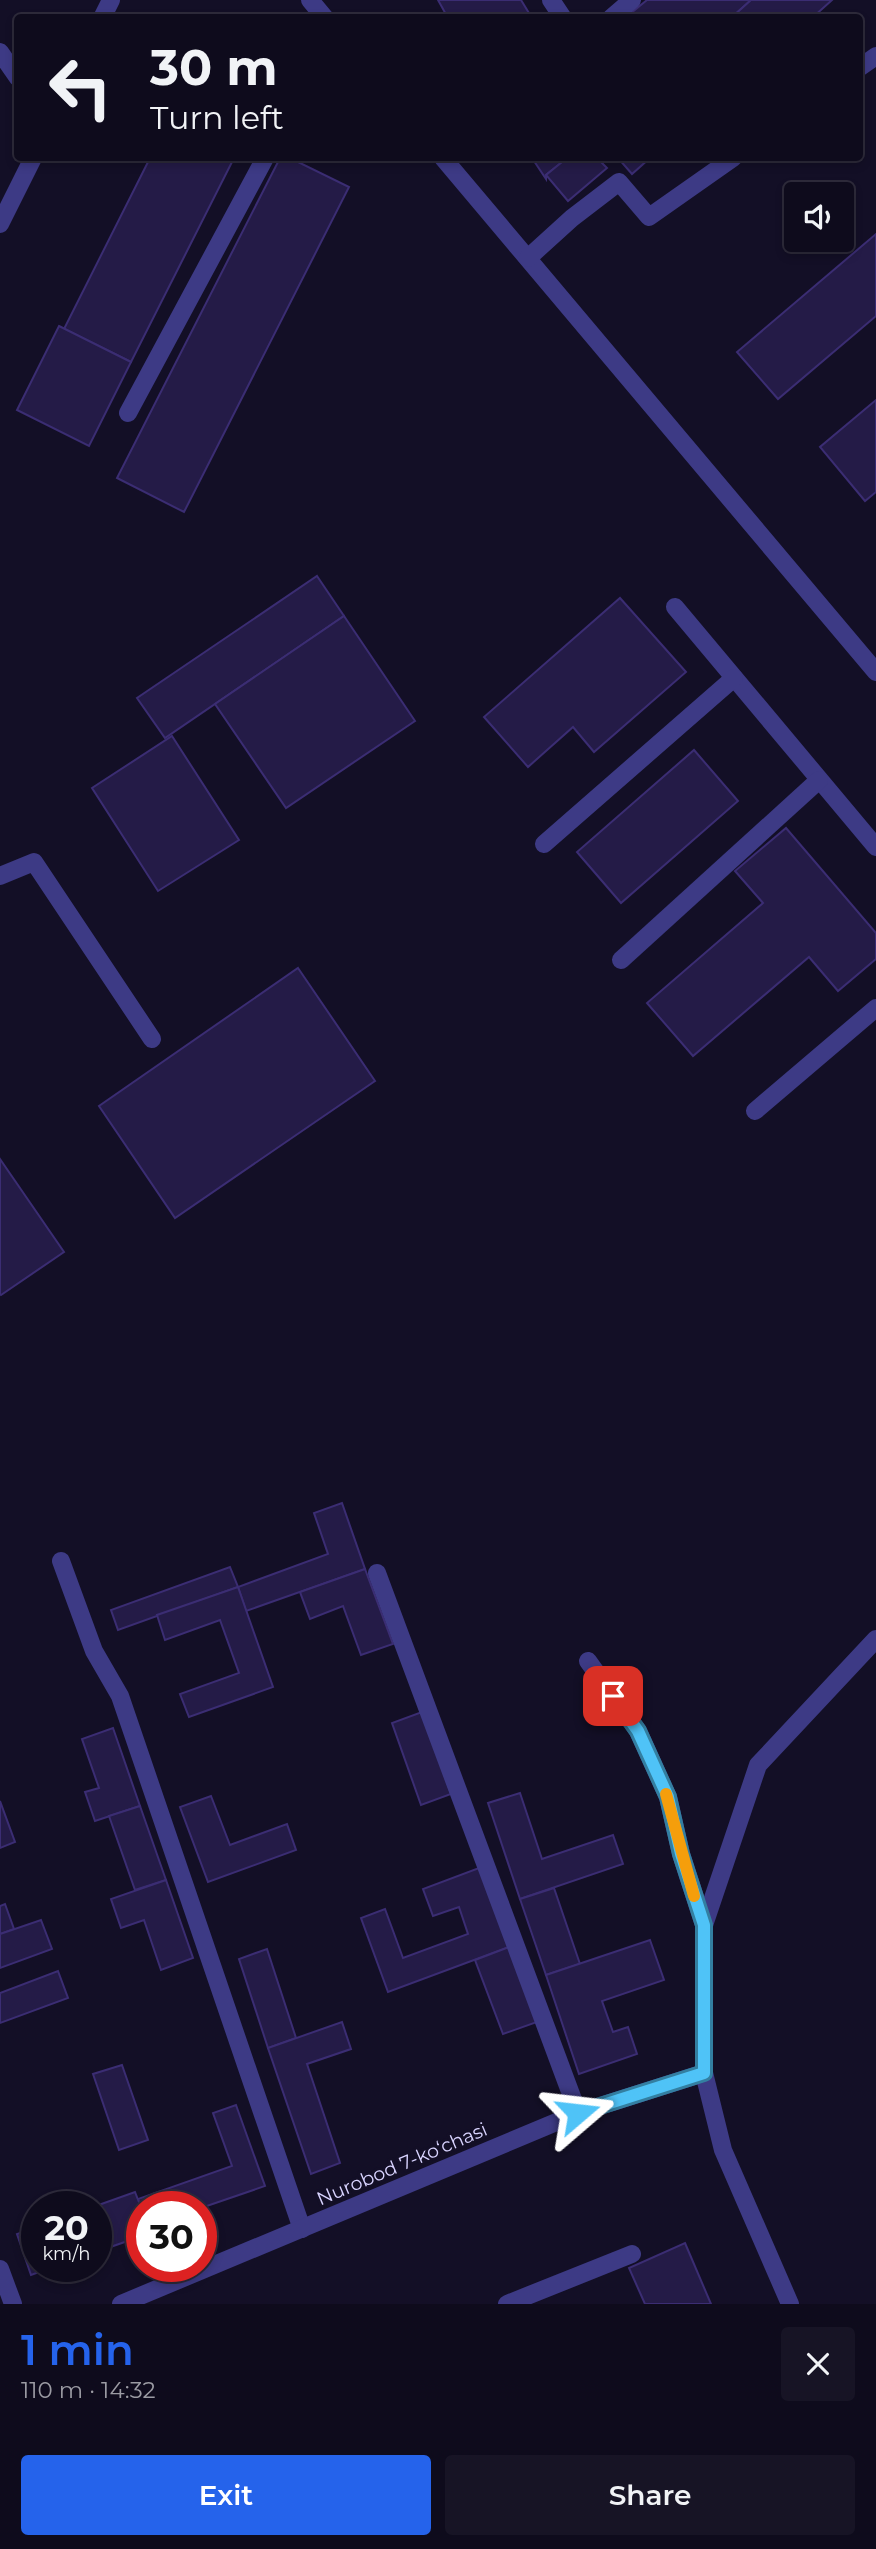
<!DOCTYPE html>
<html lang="en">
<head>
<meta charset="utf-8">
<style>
  :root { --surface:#0e0b1c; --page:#171425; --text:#f1f3f6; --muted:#9b9ba3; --line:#2e2b3b; --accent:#2563eb }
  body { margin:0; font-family:Montserrat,sans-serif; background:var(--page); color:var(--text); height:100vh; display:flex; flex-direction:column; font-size:26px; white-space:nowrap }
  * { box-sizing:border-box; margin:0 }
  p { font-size:23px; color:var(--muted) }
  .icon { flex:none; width:38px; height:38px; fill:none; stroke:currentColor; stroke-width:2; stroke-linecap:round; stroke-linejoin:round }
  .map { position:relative; height:2304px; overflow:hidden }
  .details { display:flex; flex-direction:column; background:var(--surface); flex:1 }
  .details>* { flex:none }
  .top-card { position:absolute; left:14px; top:14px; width:849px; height:147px; border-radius:7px; box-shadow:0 4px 10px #0003,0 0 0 2px var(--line); background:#0e0b1c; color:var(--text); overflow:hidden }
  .tools { position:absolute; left:784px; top:182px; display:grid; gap:14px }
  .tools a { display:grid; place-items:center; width:70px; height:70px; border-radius:7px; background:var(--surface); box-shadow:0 4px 10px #0003,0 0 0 2px var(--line); font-size:35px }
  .speed { position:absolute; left:21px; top:2191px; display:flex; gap:14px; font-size:35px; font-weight:700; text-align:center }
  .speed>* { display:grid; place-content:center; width:91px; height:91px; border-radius:50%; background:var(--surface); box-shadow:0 4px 10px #0003,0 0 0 2px var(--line); line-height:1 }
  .speed small { font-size:18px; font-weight:400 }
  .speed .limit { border:10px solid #d22; background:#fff; color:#111 }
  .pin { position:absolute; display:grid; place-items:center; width:60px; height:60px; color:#fff; margin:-30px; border-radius:14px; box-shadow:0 4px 10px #0006 }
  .me { position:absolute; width:77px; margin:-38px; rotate:73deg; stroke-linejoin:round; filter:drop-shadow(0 0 5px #0008) }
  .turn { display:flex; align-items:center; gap:24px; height:147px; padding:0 21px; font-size:32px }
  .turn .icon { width:91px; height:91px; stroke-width:2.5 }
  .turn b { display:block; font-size:49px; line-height:60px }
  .round { display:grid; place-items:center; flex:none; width:74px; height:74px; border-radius:7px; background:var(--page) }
  .overview { display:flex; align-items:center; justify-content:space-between; height:119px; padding:0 21px }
  h1 { font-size:42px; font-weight:600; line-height:52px; color:var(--accent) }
  .primary-button { display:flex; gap:14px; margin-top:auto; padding:14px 21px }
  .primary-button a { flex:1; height:80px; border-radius:7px; background:var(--accent); color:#fff; font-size:28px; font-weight:600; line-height:80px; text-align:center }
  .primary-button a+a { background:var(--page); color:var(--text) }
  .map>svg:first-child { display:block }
  .building { fill:#241b47; stroke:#3b2d73; stroke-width:2 }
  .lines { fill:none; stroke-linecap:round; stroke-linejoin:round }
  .minor { stroke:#3d3a85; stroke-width:18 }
  .route-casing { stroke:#337fa1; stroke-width:18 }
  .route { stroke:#4fc3f7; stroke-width:12 }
  .slow { stroke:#f59e0b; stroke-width:12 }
  .labels { text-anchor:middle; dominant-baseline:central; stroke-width:6; stroke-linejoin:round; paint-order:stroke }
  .street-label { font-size:19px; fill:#d9d4ff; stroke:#130f26 }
</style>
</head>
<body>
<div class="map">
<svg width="876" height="2304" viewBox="0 0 876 2304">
  <rect width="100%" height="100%" fill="#130f26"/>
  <!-- building -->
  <g class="building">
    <path d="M438,0H521L532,18H448Z"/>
    <path d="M647,0H751L731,18H625Z"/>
    <path d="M751,0H832L812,18H731Z"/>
    <path d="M150,158H234L131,362L64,329Z"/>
    <path d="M280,158H290L349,187L184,512L117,478Z"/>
    <path d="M532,158H567L546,175V179Z"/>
    <path d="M567,158H597L607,168L568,201L546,175Z"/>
    <path d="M618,158H650L632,174Z"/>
    <path d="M876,234V316L778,399L737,352Z"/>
    <path d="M59,326L131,362L89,446L17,410Z"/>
    <path d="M876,400V492L865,501L820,447Z"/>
    <path d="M317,576L344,616L165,738L137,698Z"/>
    <path d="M620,598L686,672L594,752L573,727L528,767L484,717Z"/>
    <path d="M344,616L415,721L286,808L215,704Z"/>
    <path d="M172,736L239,840L158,891L92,788Z"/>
    <path d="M694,750L738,801L621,903L577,852Z"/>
    <path d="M786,828L876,933V959L838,991L809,957L693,1056L647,1003L763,903L735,871Z"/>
    <path d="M298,968L375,1081L175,1218L99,1106Z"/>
    <path d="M0,1159L64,1252L1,1295L0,1294Z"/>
    <path d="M342,1503L365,1569L246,1611L238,1587L328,1554L314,1513Z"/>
    <path d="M230,1567L238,1587L118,1630L111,1610Z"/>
    <path d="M365,1569L393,1644L361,1655L343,1606L310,1619L300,1592Z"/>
    <path d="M238,1587L273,1687L189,1717L180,1694L239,1673L220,1620L165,1640L157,1615Z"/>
    <path d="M422,1712L451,1794L421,1805L392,1723Z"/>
    <path d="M113,1728L140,1806L95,1821L85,1792L99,1788L82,1739Z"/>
    <path d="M520,1793L542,1859L613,1835L623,1864L520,1899L488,1803Z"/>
    <path d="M211,1796L230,1845L287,1824L296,1850L208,1882L180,1807Z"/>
    <path d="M0,1801L15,1842L0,1848Z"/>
    <path d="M140,1806L166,1880L135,1890L109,1816Z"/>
    <path d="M479,1868L509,1947L388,1992L361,1918L385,1909L403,1958L468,1934L459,1907L433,1916L423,1889Z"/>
    <path d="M166,1880L193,1958L161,1970L144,1920L121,1928L111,1899Z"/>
    <path d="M554,1888L580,1964L546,1975L520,1899Z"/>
    <path d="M5,1904L14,1929L0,1934V1906Z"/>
    <path d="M41,1920L52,1949L0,1968V1934Z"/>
    <path d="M650,1940L664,1980L602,2001L613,2032L628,2027L637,2054L579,2074L546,1975Z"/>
    <path d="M509,1947L537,2022L503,2034L475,1960Z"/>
    <path d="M267,1949L296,2038L268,2048L239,1959Z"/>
    <path d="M58,1971L68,1998L0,2023V1993Z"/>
    <path d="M342,2022L351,2049L307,2064L340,2163L311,2174L268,2048Z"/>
    <path d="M122,2065L148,2140L119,2150L93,2074Z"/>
    <path d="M236,2105L265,2186L201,2208L142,2207V2210L138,2199L232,2166L213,2113Z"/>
    <path d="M135,2192L142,2210V2236L96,2252V2207H93Z"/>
    <path d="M37,2227V2266H56L31,2275L17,2234Z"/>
    <path d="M685,2243L711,2304H645L629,2268Z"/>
  </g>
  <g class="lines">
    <!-- minor -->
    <g class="minor">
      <path d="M310,0L325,18"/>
      <path d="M551,0L563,18"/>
      <path d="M102,18L111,0"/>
      <path d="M611,18L632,0"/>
      <path d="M0,52L18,78"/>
      <path d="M859,68L876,56"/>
      <path d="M443,158L876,672"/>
      <path d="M0,224L33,158"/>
      <path d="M528,258L572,218L619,182L649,217L733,158"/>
      <path d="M128,413L265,158"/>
      <path d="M675,607L876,847"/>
      <path d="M544,844L734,678"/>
      <path d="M0,876L34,862L152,1039"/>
      <path d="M621,960L819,780"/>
      <path d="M755,1111L876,1008"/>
      <path d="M61,1561L94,1651L120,1696L302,2229"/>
      <path d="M377,1573L578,2113"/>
      <path d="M588,1661L638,1731L668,1797L681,1854L704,1925"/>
      <path d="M0,2269L13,2304"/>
      <path d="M121,2304L578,2113L704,2073"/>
      <path d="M507,2304L632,2254"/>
      <path d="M790,2304L723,2150L704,2073V1925L758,1765L876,1639"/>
    </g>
  </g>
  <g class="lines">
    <defs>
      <path id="route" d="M578,2113L704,2073V1925L681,1854L668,1797L638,1731L613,1696"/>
    </defs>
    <!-- route casing -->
    <use href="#route" class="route-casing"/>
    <!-- route -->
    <use href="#route" class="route"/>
    <!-- slow -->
    <path class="slow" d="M666,1794L694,1896"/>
  </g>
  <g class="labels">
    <!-- street labels -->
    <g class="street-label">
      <text transform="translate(402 2164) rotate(-23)">Nurobod 7-ko‘chasi</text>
    </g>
  </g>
</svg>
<div class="tools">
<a><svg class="icon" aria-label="sound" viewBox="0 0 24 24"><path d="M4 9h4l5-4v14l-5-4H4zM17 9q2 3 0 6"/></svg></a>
</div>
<div class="speed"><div>20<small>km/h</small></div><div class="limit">30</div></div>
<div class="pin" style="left:613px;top:1696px;background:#d93025"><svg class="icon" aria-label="arrive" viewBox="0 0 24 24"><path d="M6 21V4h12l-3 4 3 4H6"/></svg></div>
<svg class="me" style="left:578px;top:2113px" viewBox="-20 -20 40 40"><path d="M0-17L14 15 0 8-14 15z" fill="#4fc3f7" stroke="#fff" stroke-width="4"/></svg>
<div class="top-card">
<div class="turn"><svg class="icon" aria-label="left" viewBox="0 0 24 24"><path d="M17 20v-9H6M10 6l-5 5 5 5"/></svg><div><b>30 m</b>Turn left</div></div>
</div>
</div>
<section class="details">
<div class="overview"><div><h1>1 min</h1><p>110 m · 14:32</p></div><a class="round"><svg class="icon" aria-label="close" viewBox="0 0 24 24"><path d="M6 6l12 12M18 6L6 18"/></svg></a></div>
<div class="primary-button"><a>Exit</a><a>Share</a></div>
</section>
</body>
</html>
